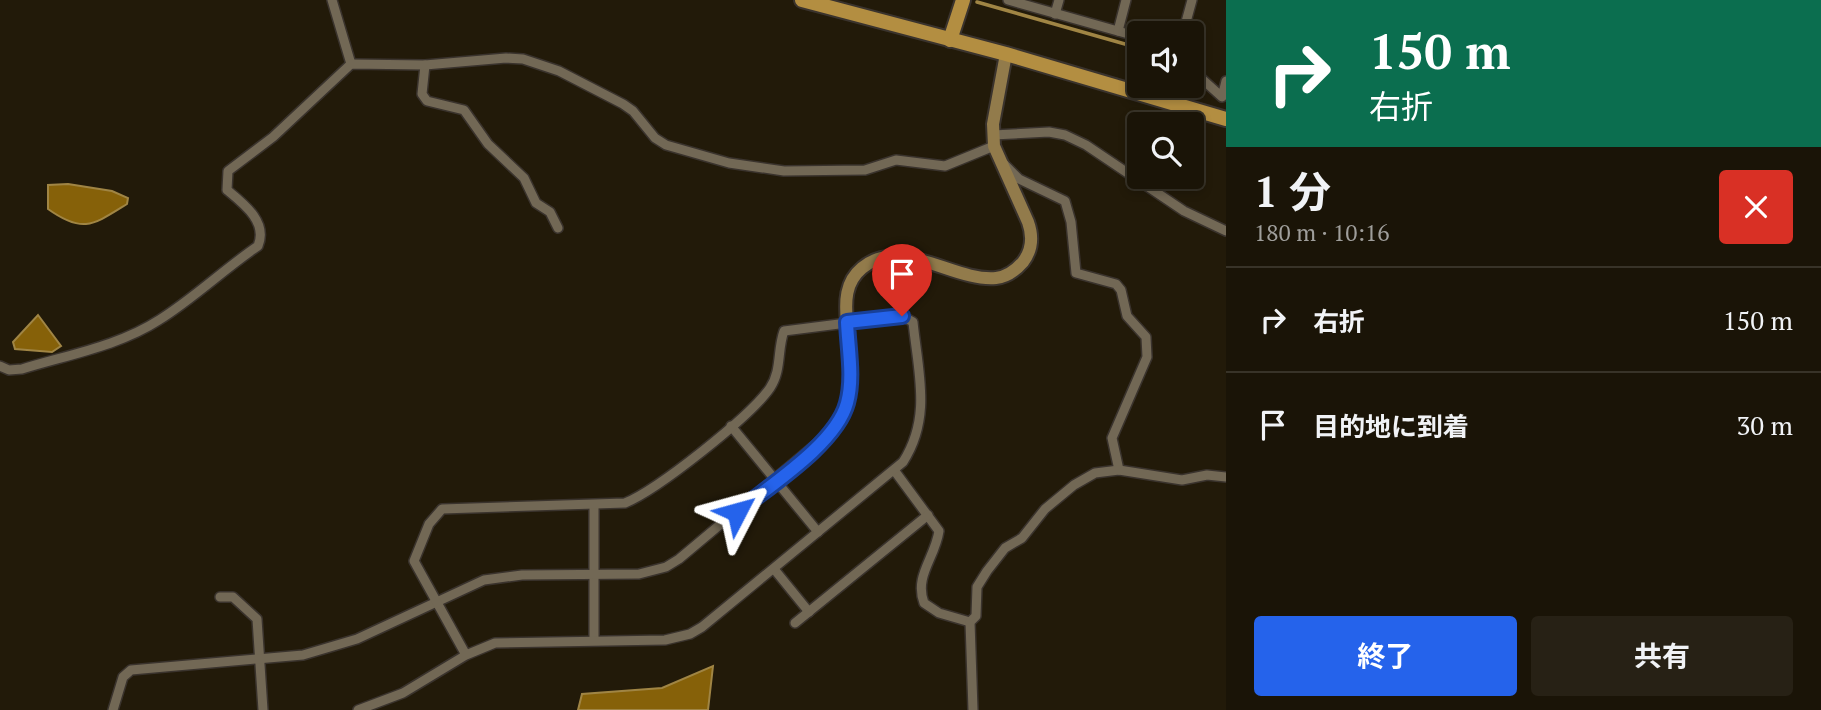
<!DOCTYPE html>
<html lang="ja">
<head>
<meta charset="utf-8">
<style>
  :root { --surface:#1a1407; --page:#272115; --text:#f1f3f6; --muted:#9f9e9b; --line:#383328; --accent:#2563eb }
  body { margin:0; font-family:"PT Serif","Noto Sans JP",serif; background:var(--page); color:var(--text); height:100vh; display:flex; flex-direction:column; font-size:26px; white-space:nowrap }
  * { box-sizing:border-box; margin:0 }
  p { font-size:23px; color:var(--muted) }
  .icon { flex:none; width:38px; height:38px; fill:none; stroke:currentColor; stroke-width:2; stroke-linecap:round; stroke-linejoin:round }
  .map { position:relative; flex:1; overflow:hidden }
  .side { display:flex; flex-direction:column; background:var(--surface); width:595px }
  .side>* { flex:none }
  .banner { background:#0b6e4f; color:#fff; overflow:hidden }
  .controls { position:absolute; left:1127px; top:21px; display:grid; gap:14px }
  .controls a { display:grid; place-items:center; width:77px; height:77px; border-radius:7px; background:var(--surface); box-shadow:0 4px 10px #0003,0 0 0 2px var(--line); font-size:35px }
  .pin { position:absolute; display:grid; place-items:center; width:60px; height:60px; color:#fff; margin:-72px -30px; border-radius:50% 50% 50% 0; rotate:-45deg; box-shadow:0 0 7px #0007 }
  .pin .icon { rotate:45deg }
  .me { position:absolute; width:77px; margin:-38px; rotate:51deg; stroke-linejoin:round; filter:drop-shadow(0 0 5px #0008) }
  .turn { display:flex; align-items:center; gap:24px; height:147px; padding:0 28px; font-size:32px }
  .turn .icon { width:91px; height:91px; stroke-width:2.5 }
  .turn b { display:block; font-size:49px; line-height:60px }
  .round { display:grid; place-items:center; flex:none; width:74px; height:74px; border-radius:7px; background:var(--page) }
  .headline { display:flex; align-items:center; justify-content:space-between; height:119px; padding:0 28px }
  h1 { font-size:42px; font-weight:700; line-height:52px }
  .action { display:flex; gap:14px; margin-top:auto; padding:14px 28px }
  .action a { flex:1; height:80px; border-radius:7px; background:var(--accent); color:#fff; font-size:28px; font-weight:700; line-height:80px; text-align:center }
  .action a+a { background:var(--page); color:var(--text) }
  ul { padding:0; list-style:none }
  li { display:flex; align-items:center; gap:21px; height:105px; padding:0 28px; border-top:2px solid var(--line) }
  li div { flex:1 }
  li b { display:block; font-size:26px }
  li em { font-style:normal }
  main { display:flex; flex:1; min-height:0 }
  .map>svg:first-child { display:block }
  .water { fill:#866109; stroke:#a08544; stroke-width:2 }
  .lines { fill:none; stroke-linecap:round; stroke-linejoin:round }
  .stream { stroke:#a08544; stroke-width:3.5 }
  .street-casing { stroke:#3a332d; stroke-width:12 }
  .secondary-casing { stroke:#3a332d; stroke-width:16 }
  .primary-casing { stroke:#3a332d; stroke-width:18 }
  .street { stroke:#726855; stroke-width:9 }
  .secondary { stroke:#927b4b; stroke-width:12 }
  .primary { stroke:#b38e41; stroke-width:14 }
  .route-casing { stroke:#184099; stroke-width:18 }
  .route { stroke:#2563eb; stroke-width:12 }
</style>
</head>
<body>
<main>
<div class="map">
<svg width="1226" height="710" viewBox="0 0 1226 710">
  <rect width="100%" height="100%" fill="#221a09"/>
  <!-- water -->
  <g class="water">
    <path d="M68,184L112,191L128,198L127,204C93,225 83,234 48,209V185Z"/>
    <path d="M38,315L61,346L52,352L15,349L13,342Z"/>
    <path d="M713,666L708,710H578L582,694L662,688Z"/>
  </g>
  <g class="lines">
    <!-- stream -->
    <g class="stream">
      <path d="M977,2L1139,48"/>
      <path d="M1189,86L1195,91"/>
    </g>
    <defs>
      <g id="street">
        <path d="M332,0L351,64"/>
        <path d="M1008,0L1139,37"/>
        <path d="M1055,14L1059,0"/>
        <path d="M1118,31L1126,0"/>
        <path d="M1183,33L1192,0"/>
        <path d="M425,65L422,94L427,101L464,110L488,144L524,178L536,203L550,212L558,228"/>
        <path d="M1192,70L1222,97L1226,81"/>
        <path d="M993,135L1049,132L1065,135L1086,145L1184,211L1226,231"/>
        <path d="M1004,164L1019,179L1065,201L1071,222L1076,273L1116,284L1121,290L1127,316L1146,337L1147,357L1112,438L1119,470"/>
        <path d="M0,366L9,370L22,369C67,355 119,346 159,320C193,299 224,269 258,246C268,222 244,204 227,190L228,171L273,137L351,64L425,65L506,58L523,59L559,71L623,104L633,111L655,138L666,145L729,163L784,171L865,170L896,160L945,166L994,146"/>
        <path d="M731,426L818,532"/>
        <path d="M894,470L939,531C935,558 914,576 924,603L939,613L970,622"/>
        <path d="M774,569L809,612"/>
        <path d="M220,597H233L257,619L263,710"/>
        <path d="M795,623L928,515"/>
        <path d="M594,640V506"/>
        <path d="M113,710L123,677L131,670L303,655L357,639L484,580L522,575L639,574L666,567L679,559L833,430L847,406L850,391L847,322"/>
        <path d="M358,710L403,693L466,655L495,643L665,640L690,634L702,627L903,462C932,417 918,372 913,322L902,316L784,331C777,350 782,370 770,388C750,417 657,490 625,503L442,509L429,524L414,561L466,655"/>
        <path d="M973,710L970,622L976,616L977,587L987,571L1005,548L1022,538L1045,509L1074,485L1095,473L1119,470L1182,480L1207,475L1226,477"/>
      </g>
      <path id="secondary" d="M847,322C845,302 845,282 862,268C901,235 953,282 996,278C1006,277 1016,270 1023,262C1033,249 1033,236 1028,222L994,146L993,124L1006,54"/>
      <g id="primary">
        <path d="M802,0L1006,54L1226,119"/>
        <path d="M950,40L963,0"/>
      </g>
    </defs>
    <!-- street casing -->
    <use href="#street" class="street-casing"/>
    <!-- secondary casing -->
    <use href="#secondary" class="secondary-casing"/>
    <!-- primary casing -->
    <use href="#primary" class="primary-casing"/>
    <!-- street -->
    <use href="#street" class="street"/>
    <!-- secondary -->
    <use href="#secondary" class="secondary"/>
    <!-- primary -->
    <use href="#primary" class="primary"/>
  </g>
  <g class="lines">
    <defs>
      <path id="route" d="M737,512C769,486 836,444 847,403C854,378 848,348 847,322L902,316"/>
    </defs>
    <!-- route casing -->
    <use href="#route" class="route-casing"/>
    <!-- route -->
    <use href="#route" class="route"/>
  </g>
</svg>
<div class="controls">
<a><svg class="icon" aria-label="sound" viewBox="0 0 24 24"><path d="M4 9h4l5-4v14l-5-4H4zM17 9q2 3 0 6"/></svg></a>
<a><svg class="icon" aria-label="search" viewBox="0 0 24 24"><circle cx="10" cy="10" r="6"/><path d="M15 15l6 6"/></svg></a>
</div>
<div class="pin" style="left:902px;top:316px;background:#d93025"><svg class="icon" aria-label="arrive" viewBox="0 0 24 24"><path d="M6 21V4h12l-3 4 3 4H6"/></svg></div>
<svg class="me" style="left:737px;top:512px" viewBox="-20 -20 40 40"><path d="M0-17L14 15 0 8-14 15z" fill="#2563eb" stroke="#fff" stroke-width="4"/></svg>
</div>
<section class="side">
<div class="banner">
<div class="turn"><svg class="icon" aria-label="right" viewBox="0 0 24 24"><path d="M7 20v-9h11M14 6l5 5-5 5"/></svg><div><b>150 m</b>右折</div></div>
</div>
<div class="headline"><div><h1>1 分</h1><p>180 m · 10:16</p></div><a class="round" style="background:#d93025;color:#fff"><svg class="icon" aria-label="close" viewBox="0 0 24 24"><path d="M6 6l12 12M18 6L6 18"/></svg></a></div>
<ul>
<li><svg class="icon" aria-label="right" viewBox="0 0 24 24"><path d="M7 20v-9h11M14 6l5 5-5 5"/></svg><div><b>右折</b></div><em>150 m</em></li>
<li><svg class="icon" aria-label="arrive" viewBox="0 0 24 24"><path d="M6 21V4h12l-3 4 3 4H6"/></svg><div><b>目的地に到着</b></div><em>30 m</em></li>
</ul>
<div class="action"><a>終了</a><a>共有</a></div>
</section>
</main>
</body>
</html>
